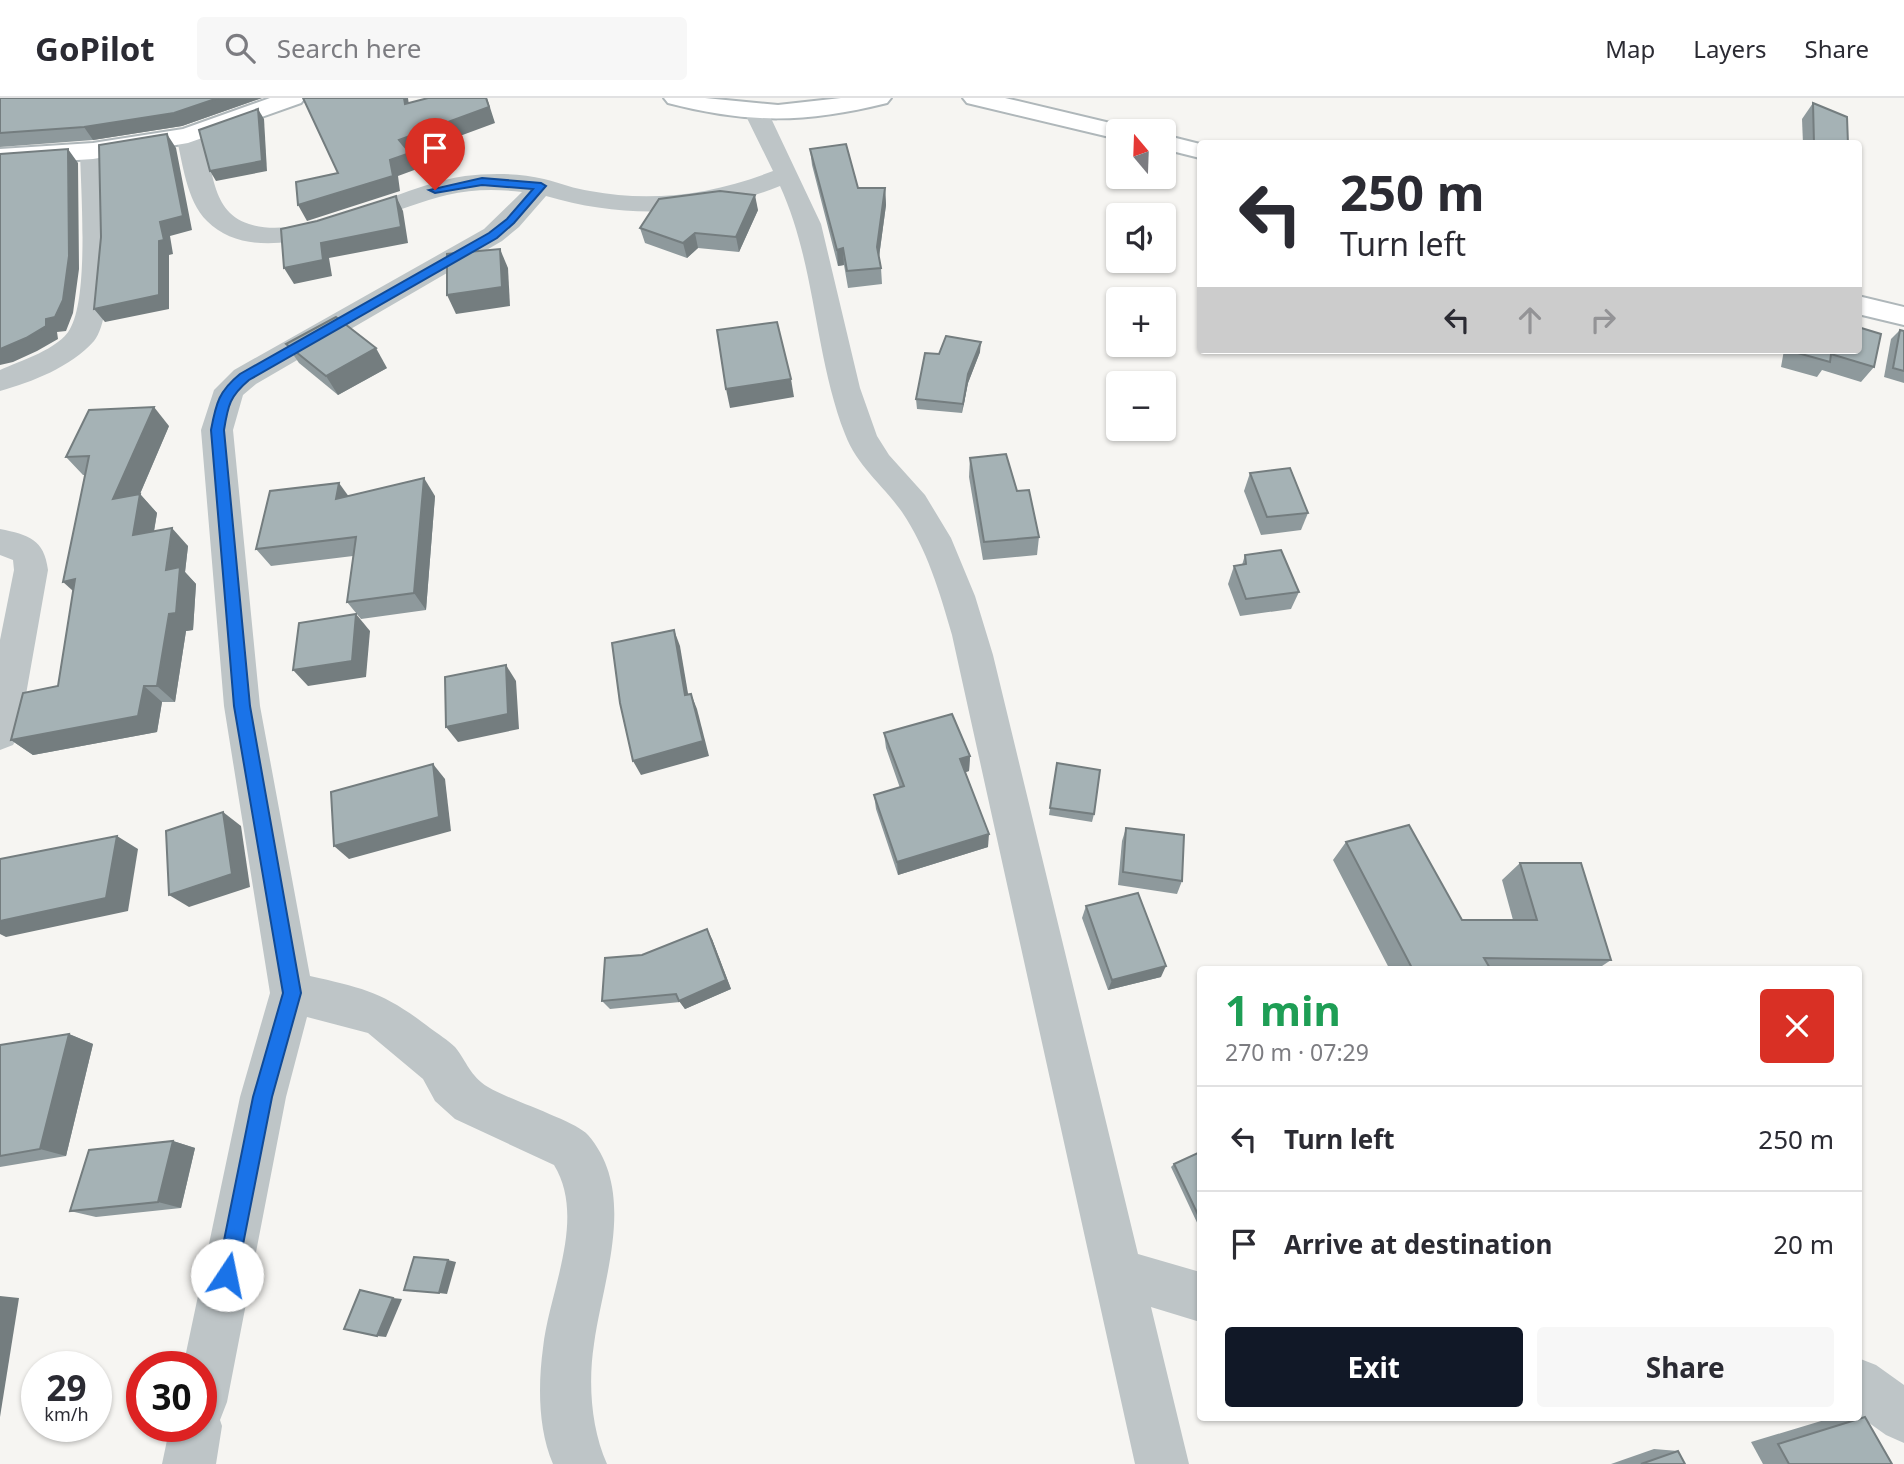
<!DOCTYPE html>
<html lang="en">
<head>
<meta charset="utf-8">
<style>
  :root { --surface:#fff; --page:#f7f7f7; --text:#2b2b33; --muted:#7c7c81; --line:#e1e1e2; --accent:#111827 }
  body { margin:0; font-family:"Noto Sans",sans-serif; background:var(--page); color:var(--text); height:100vh; display:flex; flex-direction:column; font-size:26px; white-space:nowrap }
  * { box-sizing:border-box; margin:0 }
  p { font-size:23px; color:var(--muted) }
  .icon { flex:none; width:38px; height:38px; fill:none; stroke:currentColor; stroke-width:2; stroke-linecap:round; stroke-linejoin:round }
  .map { position:relative; flex:1; overflow:hidden }
  .drawer { position:absolute; left:1197px; top:868px; width:665px; height:455px; display:flex; flex-direction:column; background:var(--surface); border-radius:7px; box-shadow:0 2px 5px #0004 }
  .drawer>* { flex:none }
  .guide { position:absolute; left:1197px; top:42px; width:665px; height:214px; border-radius:7px; box-shadow:0 2px 5px #0004; background:#fff; color:var(--text); overflow:hidden }
  .needle { width:46px; rotate:341deg }
  .buttons { position:absolute; left:1106px; top:21px; display:grid; gap:14px }
  .buttons a { display:grid; place-items:center; width:70px; height:70px; border-radius:7px; background:var(--surface); box-shadow:0 2px 5px #0004; font-size:35px }
  .speed { position:absolute; left:21px; top:1253px; display:flex; gap:14px; font-size:35px; font-weight:700; text-align:center }
  .speed>* { display:grid; place-content:center; width:91px; height:91px; border-radius:50%; background:var(--surface); box-shadow:0 2px 5px #0004; line-height:1 }
  .speed small { font-size:18px; font-weight:400 }
  .speed .limit { border:10px solid #d22; background:#fff; color:#111 }
  .pin { position:absolute; display:grid; place-items:center; width:60px; height:60px; color:#fff; margin:-72px -30px; border-radius:50% 50% 50% 0; rotate:-45deg; box-shadow:0 0 7px #0007 }
  .pin .icon { rotate:45deg }
  .me { position:absolute; width:77px; margin:-38px; rotate:11deg; stroke-linejoin:round; filter:drop-shadow(0 0 5px #0008) }
  .turn { display:flex; align-items:center; gap:24px; height:147px; padding:0 28px; font-size:32px }
  .turn .icon { width:91px; height:91px; stroke-width:2.5 }
  .turn b { display:block; font-size:49px; line-height:60px }
  .lanes { display:flex; align-items:center; height:66px; padding:0 28px; background:#0003; justify-content:center; gap:35px; direction:ltr }
  .lanes .off { opacity:.35 }
  .round { display:grid; place-items:center; flex:none; width:74px; height:74px; border-radius:7px; background:var(--page) }
  .summary { display:flex; align-items:center; justify-content:space-between; height:119px; padding:0 28px }
  h1 { font-size:42px; font-weight:700; line-height:52px; color:#1e9e55 }
  .primary-button { display:flex; gap:14px; margin-top:auto; padding:14px 28px }
  .primary-button a { flex:1; height:80px; border-radius:7px; background:var(--accent); color:#fff; font-size:28px; font-weight:700; line-height:80px; text-align:center }
  .primary-button a+a { background:var(--page); color:var(--text) }
  ul { padding:0; list-style:none }
  li { display:flex; align-items:center; gap:21px; height:105px; padding:0 28px; border-top:2px solid var(--line) }
  li div { flex:1 }
  li b { display:block; font-size:26px }
  li em { font-style:normal }
  header { display:flex; align-items:center; gap:42px; box-sizing:border-box; height:98px; padding:0 35px; background:var(--surface); border-bottom:2px solid var(--line) }
  header strong { font-size:33px }
  nav { display:flex; gap:38px; margin-inline-start:auto; font-size:24px }
  .search { width:490px; height:63px; background:var(--page); display:flex; align-items:center; gap:18px; box-sizing:border-box; padding:0 24px; border-radius:7px; color:var(--muted); font-size:26px }
  .map>svg:first-child { display:block }
  .lines { fill:none; stroke-linecap:round; stroke-linejoin:round }
  .major-casing { stroke:#afb7ba; stroke-width:4 }
  .minor { fill:#bec5c7; fill-rule:evenodd }
  .major { fill:#fff; fill-rule:evenodd }
  .wall { fill:#8e999c }
  .shaded-wall { fill:#747d7f }
  .building { fill:#a5b2b5; stroke:#747d7f; stroke-width:2 }
  .route { fill:#1a73e8; stroke:#114b97; stroke-width:2 }
</style>
</head>
<body>
<header>
<strong>GoPilot</strong>
<div class="search"><svg class="icon" aria-label="search" viewBox="0 0 24 24"><circle cx="10" cy="10" r="6"/><path d="M15 15l6 6"/></svg>Search here</div>
<nav><a>Map</a><a>Layers</a><a>Share</a></nav>
</header>
<div class="map">
<svg width="1904" height="1366" viewBox="0 0 1904 1366">
  <rect width="100%" height="100%" fill="#f6f5f2"/>
  <g class="lines">
    <defs>
      <g id="major">
        <path d="M270,0H305L301,5L188,45L93,61L0,67V51L93,45L183,31Z"/>
        <path d="M664,0H705L778,7L841,0H891L887,5C807,25 748,26 668,5Z"/>
        <path d="M963,0H1005L1127,29L1130,33H1118V41L967,5Z"/>
        <path d="M1164,37L1200,46V60L1164,51Z"/>
        <path d="M1858,198L1904,209V227L1858,216Z"/>
      </g>
    </defs>
    <!-- major casing -->
    <use href="#major" class="major-casing"/>
    <!-- minor -->
    <g class="minor">
      <path d="M757,9L766,11L769,16L821,126L860,290L877,338L889,357L925,397L951,440L975,498L993,557L1138,1156L1200,1174V1224L1151,1209L1189,1366H1135L952,537C940,495 927,451 902,414C883,387 857,368 845,336C814,256 816,167 780,88C704,119 624,121 546,98L519,129L502,143L256,286L243,297L233,332L260,608L310,878C364,890 385,895 430,930C438,936 448,942 455,949C467,964 470,978 488,989C509,1002 576,1023 588,1037C638,1095 603,1180 594,1246C588,1285 591,1330 607,1366H553C538,1331 538,1287 543,1250C549,1193 587,1121 554,1067L455,1021L435,1003L423,981L368,935L307,919L286,999L227,1304L220,1322L222,1328L216,1366H162L170,1328H201V1269H183L240,999L270,895L224,608L201,332L214,292L234,272L484,131L522,94C497,91 472,91 447,97C384,111 264,180 207,123C186,102 183,65 176,38L179,33L188,31L197,33C217,63 206,112 249,126C307,145 403,86 465,78C490,75 519,75 544,81C560,85 575,91 590,93C653,105 714,96 773,73L745,16L748,11Z"/>
      <path d="M93,45L102,48L106,53C107,92 117,216 94,243C71,269 32,284 0,293V272C20,263 59,251 70,231C89,198 81,94 80,53L84,48Z"/>
      <path d="M0,431C29,437 44,441 48,472L19,636L13,647L0,652V542L14,472L13,462L0,457Z"/>
      <path d="M1858,1260L1876,1267L1904,1287V1345L1886,1337L1858,1317Z"/>
    </g>
    <!-- major -->
    <use href="#major" class="major"/>
  </g>
  <!-- wall -->
  <g class="wall">
    <path d="M0,0H262L182,28L93,42L0,49Z"/>
    <path d="M1813,5L1848,46H1803L1802,21Z"/>
    <path d="M810,51L858,90H885L886,107L879,159L881,170L882,186L848,190L844,167L838,168L812,67Z"/>
    <path d="M758,112L739,154L698,150L687,160L645,145L640,130Z"/>
    <path d="M1900,232L1904,233V285L1884,279L1891,241Z"/>
    <path d="M286,246L387,270L338,297L299,265Z"/>
    <path d="M1784,252H1858L1874,269L1861,284L1822,272L1817,279L1781,269Z"/>
    <path d="M980,254L968,285L962,315L917,311L916,301L939,256Z"/>
    <path d="M169,328L140,396L157,415L154,434L188,448L185,474L196,486L193,532L186,533L175,604H162L157,634L33,657L11,642L58,588L73,493L85,377H83L66,359Z"/>
    <path d="M970,360L1017,393L1039,439L1037,457L983,462L969,379Z"/>
    <path d="M1250,375L1308,415L1301,432L1261,437L1244,393Z"/>
    <path d="M348,398H435L426,512L361,521L347,504L353,458L271,468L256,451Z"/>
    <path d="M1245,457L1299,494L1291,511L1240,518L1228,486L1234,468L1242,467Z"/>
    <path d="M884,635L970,658L969,673L965,674L988,749L898,777L876,711L874,697L900,690L886,650Z"/>
    <path d="M1057,665L1094,716L1092,724L1049,717Z"/>
    <path d="M1126,730L1182,783L1177,796L1118,787L1122,743Z"/>
    <path d="M1346,744L1462,822H1513L1502,782L1520,765L1611,862L1596,872H1390L1333,762Z"/>
    <path d="M1086,808L1161,879L1108,892L1082,820Z"/>
    <path d="M712,841L731,891L685,911L680,904L610,911L602,903L642,857Z"/>
    <path d="M69,936L93,946L66,1058L0,1069V947Z"/>
    <path d="M173,1043L195,1050L181,1110L96,1119L70,1113Z"/>
    <path d="M1200,1054V1131L1171,1069L1174,1066Z"/>
    <path d="M1858,1319H1865L1892,1366H1763L1751,1344L1831,1320Z"/>
    <path d="M1654,1351L1678,1353L1685,1366H1611Z"/>
  </g>
  <!-- shaded-wall -->
  <g class="shaded-wall">
    <path d="M218,0H262L182,28L93,42L84,29Z"/>
    <path d="M404,0H408L411,22L405,6Z"/>
    <path d="M487,0L495,25L411,56L417,71L398,78L400,93L307,123L298,107L399,42Z"/>
    <path d="M258,11L264,21L267,73L216,83L210,73Z"/>
    <path d="M167,36L176,50L192,132L170,138L173,156L169,157V211L105,224L94,211L159,143Z"/>
    <path d="M68,51L78,65L79,171L73,215L66,233L57,234L58,241L37,253L13,264L0,267V251L46,221Z"/>
    <path d="M885,90L886,107L878,166L877,149Z"/>
    <path d="M755,97L758,112L739,154L736,139Z"/>
    <path d="M396,98L403,113L408,145L329,160L332,178L294,186L284,170L321,145Z"/>
    <path d="M695,135L698,150L687,160L683,145Z"/>
    <path d="M843,150L844,167L838,168L837,152Z"/>
    <path d="M500,151L508,170L510,208L456,216L447,197Z"/>
    <path d="M981,244L980,254L968,285L962,315L963,306L968,276Z"/>
    <path d="M376,250L387,270L338,297L326,278Z"/>
    <path d="M791,281L794,299L730,310L726,291Z"/>
    <path d="M154,309L169,328L130,419L113,401Z"/>
    <path d="M424,380L435,398L426,512L414,495Z"/>
    <path d="M339,385L352,403L336,401Z"/>
    <path d="M140,396L157,415L150,455L133,437Z"/>
    <path d="M172,430L188,448L185,474L196,486L193,532L186,533L175,604L157,588L169,516L166,472Z"/>
    <path d="M75,481L82,501L63,484Z"/>
    <path d="M356,516L370,533L366,579L308,588L293,572Z"/>
    <path d="M674,532L680,548L691,613L685,597Z"/>
    <path d="M506,567L516,583L519,631L458,644L446,629Z"/>
    <path d="M144,588L162,604L157,634L33,657L11,642Z"/>
    <path d="M691,596L697,611L709,658L641,677L633,663Z"/>
    <path d="M970,658L969,673L960,676V661Z"/>
    <path d="M433,666L445,681L451,733L349,761L334,748Z"/>
    <path d="M223,714L241,728L250,789L189,809L169,797Z"/>
    <path d="M989,736L988,749L898,777L897,764Z"/>
    <path d="M117,738L138,751L128,813L6,839L0,836V823Z"/>
    <path d="M707,831L712,841L731,891L685,911L679,903Z"/>
    <path d="M1166,868L1161,879L1108,892L1112,882Z"/>
    <path d="M69,936L93,946L66,1058L40,1051Z"/>
    <path d="M173,1043L195,1050L181,1110L158,1104Z"/>
    <path d="M448,1162L456,1164L447,1196L439,1195Z"/>
    <path d="M0,1198L19,1200L0,1319Z"/>
    <path d="M393,1200L402,1201L386,1239L377,1238Z"/>
  </g>
  <!-- building -->
  <g class="building">
    <path d="M0,0H218L174,15L84,29L0,35Z"/>
    <path d="M303,0H404L405,6L428,0H486L489,9L399,42L410,55L390,62L393,78L298,107L296,84L338,75Z"/>
    <path d="M1813,5L1847,19L1848,46H1814Z"/>
    <path d="M258,11L262,63L210,73L199,32Z"/>
    <path d="M167,36L183,118L160,124L164,142L159,143V197L94,211L101,139L99,47Z"/>
    <path d="M846,46L858,90H885L877,149L881,170L847,173L843,150L837,152L810,51Z"/>
    <path d="M68,51L69,158L63,202L55,219L46,221V228L26,240L0,251V56Z"/>
    <path d="M720,93L755,97L736,139L695,135L683,145L640,130L659,101Z"/>
    <path d="M396,98L401,129L321,145L323,162L284,170L281,131L317,123Z"/>
    <path d="M500,151L502,189L447,197V156Z"/>
    <path d="M336,219L376,250L326,278L286,246Z"/>
    <path d="M777,224L791,281L726,291L717,232Z"/>
    <path d="M1858,229L1881,236L1874,269L1831,256L1830,264L1794,254V252H1858Z"/>
    <path d="M1900,232L1904,233V273L1893,270Z"/>
    <path d="M946,238L981,244L968,276L963,306L916,301L925,255L939,256Z"/>
    <path d="M154,309L113,401L140,396L133,437L172,430L166,472L180,469L176,515L169,516L157,588H144L138,618L11,642L23,595L58,588L75,481L63,484L89,358L66,359L89,312Z"/>
    <path d="M1006,356L1017,393L1029,392L1039,439L984,444L970,360Z"/>
    <path d="M1290,370L1308,415L1267,419L1250,375Z"/>
    <path d="M424,380L414,495L347,504L356,439L256,451L270,393L339,385L336,401Z"/>
    <path d="M1281,452L1299,494L1246,501L1234,468L1246,466L1245,457Z"/>
    <path d="M356,516L352,563L293,572L299,525Z"/>
    <path d="M674,532L685,597L691,596L703,643L633,663L620,605L612,545Z"/>
    <path d="M506,567L508,616L446,629L445,579Z"/>
    <path d="M952,616L970,658L960,661L989,736L897,764L874,697L904,688L884,635Z"/>
    <path d="M1057,665L1100,672L1094,716L1050,710Z"/>
    <path d="M433,666L439,719L334,748L331,694Z"/>
    <path d="M223,714L232,776L169,797L166,733Z"/>
    <path d="M1409,727L1462,822H1537L1520,765H1581L1611,862L1484,860L1491,872H1413L1346,744Z"/>
    <path d="M1126,730L1184,737L1182,783L1123,774Z"/>
    <path d="M117,738L106,800L0,823V761Z"/>
    <path d="M1138,795L1166,868L1112,882L1086,808Z"/>
    <path d="M707,831L726,882L679,903L676,896L602,903L605,860L642,857Z"/>
    <path d="M69,936L40,1051L0,1058V947Z"/>
    <path d="M173,1043L158,1104L70,1113L89,1052Z"/>
    <path d="M1200,1054V1121L1174,1066Z"/>
    <path d="M414,1159L448,1162L439,1195L404,1192Z"/>
    <path d="M360,1192L393,1200L377,1238L344,1231Z"/>
    <path d="M1865,1319L1892,1366H1789L1778,1346Z"/>
    <path d="M1678,1353L1685,1366H1641Z"/>
  </g>
  <!-- route -->
  <path class="route" d="M482,80L541,85L546,88L514,125L497,140L249,282C230,298 228,307 224,332L250,608L301,895L272,999L237,1177L234,1184L227,1187L220,1184L217,1177L253,999L283,895L234,608L211,332C216,305 219,293 240,276L489,135L507,121L533,91L482,87L435,95L429,92Z"/>
</svg>
<div class="buttons">
<a><svg class="needle" viewBox="-14 -14 28 28"><path d="M0-13l5 13h-10z" fill="#e53935"/><path d="M0 13l5-13h-10z" fill="#7c7c81"/></svg></a>
<a><svg class="icon" aria-label="sound" viewBox="0 0 24 24"><path d="M4 9h4l5-4v14l-5-4H4zM17 9q2 3 0 6"/></svg></a>
<a>+</a>
<a>−</a>
</div>
<div class="speed"><div>29<small>km/h</small></div><div class="limit">30</div></div>
<div class="pin" style="left:435px;top:92px;background:#d93025"><svg class="icon" aria-label="arrive" viewBox="0 0 24 24"><path d="M6 21V4h12l-3 4 3 4H6"/></svg></div>
<svg class="me" style="left:227px;top:1177px" viewBox="-20 -20 40 40"><circle r="19" fill="#fff"/><path d="M0-13L10 11 0 6-10 11z" fill="#1a73e8"/></svg>
<div class="guide">
<div class="turn"><svg class="icon" aria-label="left" viewBox="0 0 24 24"><path d="M17 20v-9H6M10 6l-5 5 5 5"/></svg><div><b>250 m</b>Turn left</div></div>
<div class="lanes"><svg class="icon" aria-label="left" viewBox="0 0 24 24"><path d="M17 20v-9H6M10 6l-5 5 5 5"/></svg><svg class="icon off" aria-label="ahead" viewBox="0 0 24 24"><path d="M12 20V5M6 11l6-6 6 6"/></svg><svg class="icon off" aria-label="right" viewBox="0 0 24 24"><path d="M7 20v-9h11M14 6l5 5-5 5"/></svg></div>
</div>
<section class="drawer">
<div class="summary"><div><h1>1 min</h1><p>270 m · 07:29</p></div><a class="round" style="background:#d93025;color:#fff"><svg class="icon" aria-label="close" viewBox="0 0 24 24"><path d="M6 6l12 12M18 6L6 18"/></svg></a></div>
<ul>
<li><svg class="icon" aria-label="left" viewBox="0 0 24 24"><path d="M17 20v-9H6M10 6l-5 5 5 5"/></svg><div><b>Turn left</b></div><em>250 m</em></li>
<li><svg class="icon" aria-label="arrive" viewBox="0 0 24 24"><path d="M6 21V4h12l-3 4 3 4H6"/></svg><div><b>Arrive at destination</b></div><em>20 m</em></li>
</ul>
<div class="primary-button"><a>Exit</a><a>Share</a></div>
</section>
</div>
</body>
</html>
